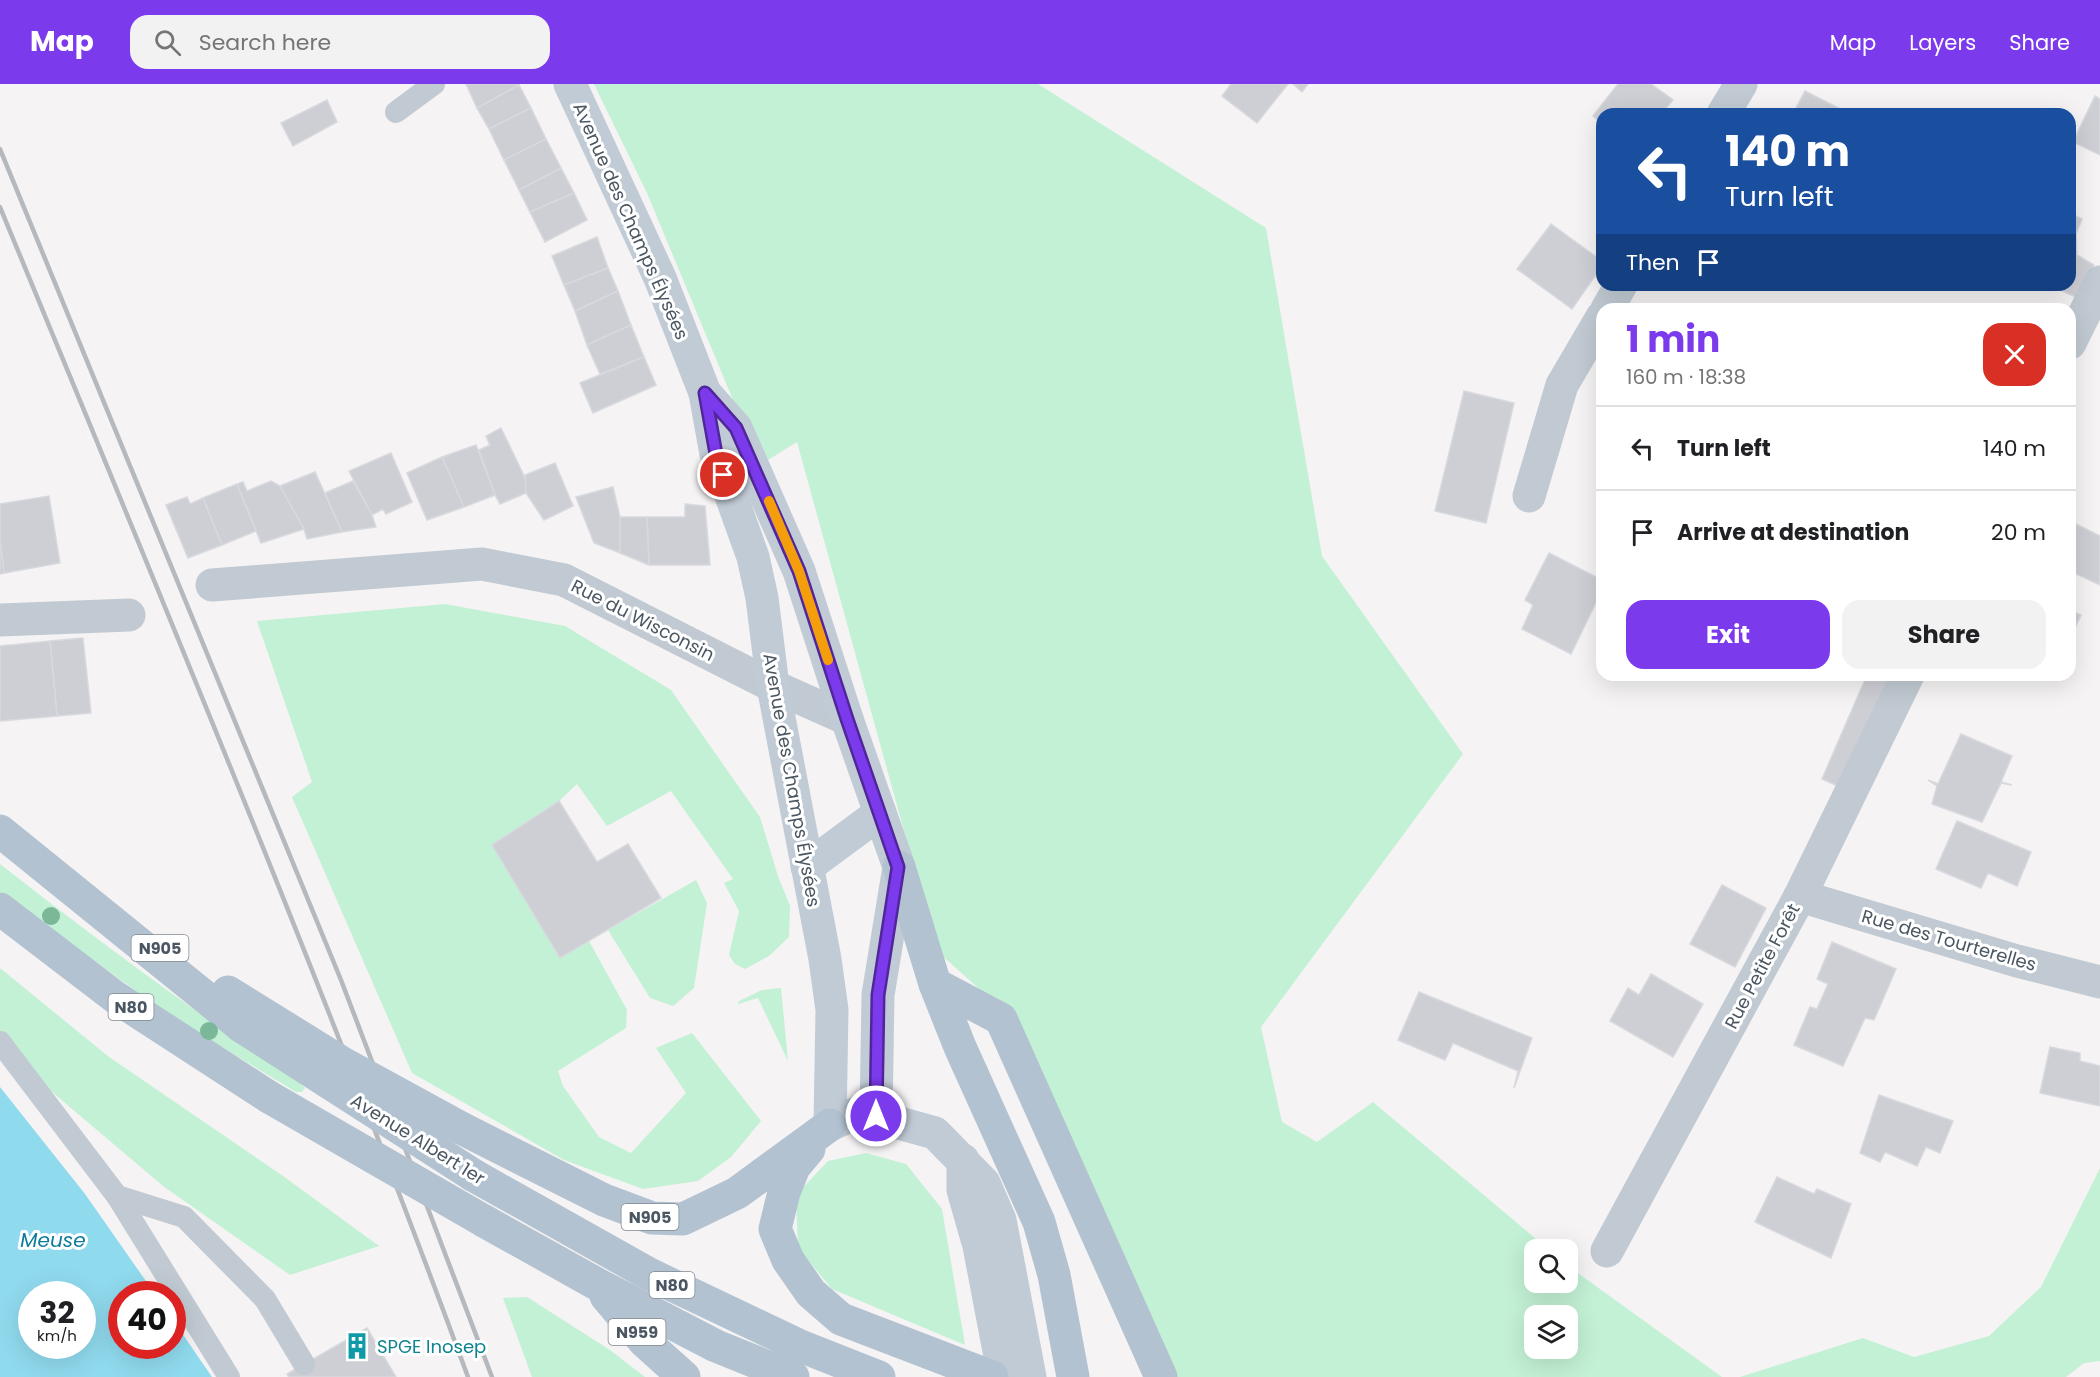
<!DOCTYPE html>
<html lang="en">
<head>
<meta charset="utf-8">
<style>
  :root { --surface:#fff; --page:#f2f2f2; --text:#202124; --muted:#757577; --line:#e0e0e0; --accent:#7c3aed }
  body { margin:0; font-family:Poppins,sans-serif; background:var(--page); color:var(--text); height:100vh; display:flex; flex-direction:column; font-size:22px; white-space:nowrap }
  * { box-sizing:border-box; margin:0 }
  p { font-size:20px; color:var(--muted) }
  .icon { flex:none; width:33px; height:33px; fill:none; stroke:currentColor; stroke-width:2; stroke-linecap:round; stroke-linejoin:round }
  .map { position:relative; flex:1; overflow:hidden }
  .drawer { position:absolute; left:1596px; top:219px; width:480px; height:378px; display:flex; flex-direction:column; background:var(--surface); border-radius:18px; box-shadow:0 6px 24px #0002 }
  .drawer>* { flex:none }
  .hud { position:absolute; left:1596px; top:24px; width:480px; height:183px; border-radius:18px; box-shadow:0 6px 24px #0002; background:#1a4fa0; color:#fff; overflow:hidden }
  .buttons { position:absolute; left:1524px; top:1155px; display:grid; gap:12px }
  .buttons a { display:grid; place-items:center; width:54px; height:54px; border-radius:12px; background:var(--surface); box-shadow:0 6px 24px #0002; font-size:30px }
  .speed { position:absolute; left:18px; top:1197px; display:flex; gap:12px; font-size:30px; font-weight:700; text-align:center }
  .speed>* { display:grid; place-content:center; width:78px; height:78px; border-radius:50%; background:var(--surface); box-shadow:0 6px 24px #0002; line-height:1 }
  .speed small { font-size:15px; font-weight:400 }
  .speed .limit { border:9px solid #d22; background:#fff; color:#111 }
  .pin { position:absolute; display:grid; place-items:center; width:51px; height:51px; color:#fff; margin:-26px; border:3px solid #fff; border-radius:50%; box-shadow:0 2px 6px #0007 }
  .me { position:absolute; width:66px; margin:-33px; rotate:0deg; stroke-linejoin:round; filter:drop-shadow(0 0 4px #0008) }
  .turn { display:flex; align-items:center; gap:21px; height:126px; padding:0 30px; font-size:27px }
  .turn .icon { width:78px; height:78px; stroke-width:2.5 }
  .turn b { display:block; font-size:42px; line-height:51px }
  .then { display:flex; align-items:center; height:57px; padding:0 30px; background:#0003; gap:12px; font-size:22px }
  .round { display:grid; place-items:center; flex:none; width:63px; height:63px; border-radius:18px; background:var(--page) }
  .head { display:flex; align-items:center; justify-content:space-between; height:102px; padding:0 30px }
  h1 { font-size:36px; font-weight:700; line-height:45px; color:var(--accent) }
  .cta { display:flex; gap:12px; margin-top:auto; padding:12px 30px }
  .cta a { flex:1; height:69px; border-radius:18px; background:var(--accent); color:#fff; font-size:24px; font-weight:700; line-height:69px; text-align:center }
  .cta a+a { background:var(--page); color:var(--text) }
  ul { padding:0; list-style:none }
  li { display:flex; align-items:center; gap:18px; height:84px; padding:0 30px; border-top:2px solid var(--line) }
  li div { flex:1 }
  li b { display:block; font-size:22px }
  li em { font-style:normal }
  header { display:flex; align-items:center; gap:36px; box-sizing:border-box; height:84px; padding:0 30px; background:var(--accent); color:#fff }
  header strong { font-size:28px }
  nav { display:flex; gap:33px; margin-inline-start:auto; font-size:21px }
  .search { width:420px; height:54px; background:var(--page); display:flex; align-items:center; gap:15px; box-sizing:border-box; padding:0 21px; border-radius:18px; color:var(--muted); font-size:22px }
  .map>svg:first-child { display:block }
  .green { fill:#c3f1d5; fill-rule:evenodd }
  .water { fill:#90daee; fill-rule:evenodd }
  .building { fill:#cdcfd5; stroke:#d7d9de; stroke-width:1.5 }
  .lines { fill:none; stroke-linecap:round; stroke-linejoin:round }
  .lane { stroke:#c1cad2; stroke-width:22 }
  .street { stroke:#c1cad2; stroke-width:33 }
  .secondary { stroke:#c1cbd6; stroke-width:33 }
  .primary { stroke:#b3c2d1; stroke-width:33 }
  .rail { stroke:#b5b8bd; stroke-width:4.5 }
  .primary-bridge { stroke:#b3c2d1; stroke-width:33 }
  .tree { fill:#7bb799 }
  .route-casing { stroke:#51269a; stroke-width:15 }
  .route { stroke:#7c3aed; stroke-width:10 }
  .slow { stroke:#f59e0b; stroke-width:10 }
  .labels { text-anchor:middle; dominant-baseline:central; stroke-width:6; stroke-linejoin:round; paint-order:stroke }
  .shield { fill:#fff; stroke:#808990; stroke-width:1.5 }
  .shield-label { font-size:16px; font-weight:bold; fill:#4a5661 }
  .street-label { font-size:18px; fill:#4a5661; stroke:#fff }
  .culture-label { font-size:18px; fill:#0d838f; stroke:#fff; text-anchor:start }
  .water-label { font-size:20px; font-style:italic; fill:#0c7c9b; stroke:#fff }
</style>
</head>
<body>
<header>
<strong>Map</strong>
<div class="search"><svg class="icon" aria-label="search" viewBox="0 0 24 24"><circle cx="10" cy="10" r="6"/><path d="M15 15l6 6"/></svg>Search here</div>
<nav><a>Map</a><a>Layers</a><a>Share</a></nav>
</header>
<div class="map">
<svg width="2100" height="1293" viewBox="0 0 2100 1293">
  <rect width="100%" height="100%" fill="#f5f3f3"/>
  <!-- green -->
  <g class="green">
    <path d="M594,0H1038L1266,144L1322,472L1463,670L1261,943L1282,1038L1317,1058L1373,1018L1548,1165L1534,1166V1198H1568V1182L1722,1293H1173L1007,930L937,867L797,358L760,381L647,109ZM1534,1232H1568V1264H1534Z"/>
    <path d="M445,520L565,542L671,606L760,733L778,792L790,822L789,853L769,872L745,885L735,880L729,871L739,827L724,799L733,795L671,707L607,742L577,700L559,717L492,761L560,874L589,857L627,926L626,944L558,987L563,1002L599,1053L631,1069L686,1009L656,964L692,949L761,1037L731,1073L698,1097L643,1105L564,1076L412,989L292,713L312,698L257,537Z"/>
    <path d="M0,780C97,856 196,929 299,998L305,1004L302,1008H296L169,931L0,808Z"/>
    <path d="M696,796L707,819L694,904L673,922L650,914L608,846Z"/>
    <path d="M0,884L109,973L283,1092L379,1162L290,1191L163,1102L25,985L0,952Z"/>
    <path d="M781,904L788,977L758,914L738,920L739,917L762,906Z"/>
    <path d="M866,1069L906,1080L942,1125L965,1261L832,1205L798,1164L796,1111L828,1077Z"/>
    <path d="M2100,1084V1277L2084,1279L2066,1293H1740L1863,1254L1914,1273L1989,1252L2041,1203Z"/>
    <path d="M527,1213L610,1266L645,1293H532L503,1214Z"/>
  </g>
  <!-- water -->
  <path class="water" d="M0,1003L85,1110L155,1210H122V1262H172L173,1236L212,1293H0ZM32,1210H82V1262H32Z"/>
  <!-- building -->
  <g class="building">
    <path d="M466,0H519V1L477,24Z"/>
    <path d="M1231,0H1288L1257,39L1222,12Z"/>
    <path d="M1293,0H1308L1302,8Z"/>
    <path d="M1618,0H1651L1673,16L1661,30H1602V40L1593,32Z"/>
    <path d="M519,1L531,24L489,45L477,24Z"/>
    <path d="M1805,7L1850,30H1793Z"/>
    <path d="M2095,12L2100,15V71L2073,58Z"/>
    <path d="M327,16L337,38L293,62L281,39Z"/>
    <path d="M531,24L546,55L504,76L489,45Z"/>
    <path d="M546,55L561,84L519,106L504,76Z"/>
    <path d="M561,84L574,109L530,128L519,106Z"/>
    <path d="M574,109L587,136L545,158L530,128Z"/>
    <path d="M2070,129L2082,135L2076,150L2077,171L2094,181L2078,214L2060,206L2061,201H2070Z"/>
    <path d="M1551,140L1602,177V182L1572,225L1517,185Z"/>
    <path d="M597,153L608,184L564,201L552,172Z"/>
    <path d="M608,184L618,207L575,227L564,201Z"/>
    <path d="M618,207L631,241L587,261L575,227Z"/>
    <path d="M631,241L644,273L600,290L587,261Z"/>
    <path d="M644,273L656,301L593,329L580,299Z"/>
    <path d="M1464,307L1514,319L1486,439L1435,427Z"/>
    <path d="M501,344L527,398L526,409L500,420L495,411L479,366L490,361L486,352Z"/>
    <path d="M476,361L495,411L464,423L442,373Z"/>
    <path d="M391,369L412,418L386,430L383,425L372,431L349,387Z"/>
    <path d="M442,373L464,423L427,436L407,389Z"/>
    <path d="M555,379L573,422L544,436L526,409L525,391Z"/>
    <path d="M315,388L342,448L307,455L304,445L280,402Z"/>
    <path d="M271,397L280,402L304,445L261,459L237,400L243,398L247,407Z"/>
    <path d="M353,397L372,431L376,443L342,448L325,409Z"/>
    <path d="M237,400L256,447L222,461L203,414Z"/>
    <path d="M613,403L620,433V469L594,459L576,413Z"/>
    <path d="M49,412L60,479L4,489L0,456V420Z"/>
    <path d="M187,413L190,420L203,414L222,461L188,474L166,421Z"/>
    <path d="M685,420L705,422L710,481H649L647,433H685Z"/>
    <path d="M620,433H647L649,481L620,469Z"/>
    <path d="M2070,437L2100,452V501L2070,487Z"/>
    <path d="M0,456L4,489L0,490Z"/>
    <path d="M1549,469L1602,496V506L1571,570L1522,545L1533,521L1525,516Z"/>
    <path d="M2070,526L2081,531L2070,554Z"/>
    <path d="M83,554L91,629L57,632L50,557Z"/>
    <path d="M50,557L57,632L0,637V562Z"/>
    <path d="M1867,591H1899L1847,706L1822,695Z"/>
    <path d="M1961,650L2012,672L2001,698L2012,701L2001,699L1982,738L1932,720L1937,702L1928,696L1938,700Z"/>
    <path d="M559,717L597,778L628,760L661,814L560,874L492,761Z"/>
    <path d="M1957,737L2031,768L2017,802L1988,789L1981,804L1936,785Z"/>
    <path d="M1722,801L1766,824L1735,883L1690,860Z"/>
    <path d="M1832,858L1896,885L1874,936L1865,934L1843,982L1794,961L1810,923L1817,925L1828,900L1817,895Z"/>
    <path d="M1651,890L1703,920L1673,973L1610,937L1628,904L1639,911Z"/>
    <path d="M1419,908L1532,954L1514,1004L1518,987L1453,959L1445,976L1398,956Z"/>
    <path d="M2050,963L2080,969V977L2100,982V1022L2040,1009Z"/>
    <path d="M1879,1011L1953,1037L1940,1069L1926,1063L1917,1082L1885,1068L1880,1078L1860,1069Z"/>
    <path d="M1777,1093L1814,1110L1817,1105L1851,1120L1831,1174L1755,1138Z"/>
    <path d="M367,1244L396,1293H289L287,1290Z"/>
  </g>
  <g class="lines">
    <!-- lane -->
    <g class="lane">
      <path d="M396,28L434,0"/>
      <path d="M0,958L117,1112L229,1293"/>
      <path d="M117,1112L184,1133L265,1215L304,1280"/>
    </g>
    <!-- street -->
    <g class="street">
      <path d="M1723,30L1741,0"/>
      <path d="M1607,225L1621,201"/>
      <path d="M2070,259L2100,198"/>
      <path d="M1529,412L1562,301L1602,233"/>
      <path d="M212,501L482,480L564,496L773,602L847,635"/>
      <path d="M0,536L129,531"/>
      <path d="M1800,812L2017,877L2100,898"/>
      <path d="M1607,1167L1800,812L1908,591"/>
    </g>
    <!-- secondary -->
    <g class="secondary">
      <path d="M570,0L660,194L705,309L716,370L753,473L762,514L773,602L825,875L832,926L830,1041L859,1028L935,1049L984,1099L1000,1136L1030,1293"/>
      <path d="M705,309L736,344L799,487L847,635L899,783L878,911L876,1032"/>
      <path d="M807,783L880,729"/>
      <path d="M963,1076V1106L979,1162L1004,1293"/>
    </g>
    <!-- primary -->
    <g class="primary">
      <path d="M0,747L241,942"/>
      <path d="M899,783L935,900L960,963L1039,1138L1054,1191L1073,1293"/>
      <path d="M0,825L115,913L269,1013"/>
      <path d="M935,900L1001,935L1161,1293"/>
      <path d="M461,1044L604,1116L652,1134L683,1135L737,1109L830,1041"/>
      <path d="M809,1065L794,1083L784,1108L775,1145L788,1176L811,1209L841,1235L992,1293"/>
      <path d="M473,1091L649,1190L798,1261L879,1293"/>
      <path d="M484,1137L595,1199L716,1262L793,1293"/>
      <path d="M606,1212L645,1258L684,1293"/>
    </g>
    <!-- rail -->
    <g class="rail">
      <path d="M0,65L341,896L492,1293"/>
      <path d="M0,123C160,511 323,899 468,1293"/>
    </g>
    <!-- primary-bridge -->
    <g class="primary-bridge">
      <path d="M228,908L344,980L461,1044"/>
      <path d="M241,942L473,1091"/>
      <path d="M269,1013L484,1137"/>
    </g>
  </g>
  <!-- trees -->
  <g class="tree">
    <circle cx="51" cy="832" r="9"/>
    <circle cx="209" cy="947" r="9"/>
  </g>
  <g class="lines">
    <defs>
      <path id="route" d="M723,391L716,370L705,309L736,344L799,487L847,635L898,783L878,911L876,1032"/>
    </defs>
    <!-- route casing -->
    <use href="#route" class="route-casing"/>
    <!-- route -->
    <use href="#route" class="route"/>
    <!-- slow -->
    <path class="slow" d="M769,417L799,487L828,576"/>
  </g>
  <!-- icons -->
  <defs>
    <symbol id="building-bare" viewBox="-9 -9 18 18"><path d="M-4-6H4V6H1V3H-1V6H-4ZM-2.5-4.3h1.7v1.8h-1.7ZM.8-4.3h1.7v1.8H.8ZM-2.5-1h1.7V.8h-1.7ZM.8-1h1.7V.8H.8Z" fill="#0f9aa8" stroke="#fff" stroke-width="2.5" paint-order="stroke"/></symbol>
  </defs>
  <g fill-rule="evenodd">
    <use href="#building-bare" x="338" y="1243" width="38" height="38"/>
  </g>
  <g class="labels">
    <!-- shield labels -->
    <g class="shield">
      <rect x="131.5" y="851" width="57" height="26" rx="4.5"/>
      <rect x="108.5" y="910" width="45" height="26" rx="4.5"/>
      <rect x="621.5" y="1120" width="57" height="26" rx="4.5"/>
      <rect x="649.5" y="1188" width="45" height="26" rx="4.5"/>
      <rect x="608.5" y="1235" width="57" height="26" rx="4.5"/>
    </g>
    <g class="shield-label">
      <text x="160" y="864">N905</text>
      <text x="131" y="923">N80</text>
      <text x="650" y="1133">N905</text>
      <text x="672" y="1201">N80</text>
      <text x="637" y="1248">N959</text>
    </g>
    <!-- street labels -->
    <g class="street-label">
      <text transform="translate(631 137) rotate(66)">Avenue des Champs Élysées</text>
      <text transform="translate(643 536) rotate(27)">Rue du Wisconsin</text>
      <text transform="translate(792 696) rotate(80)">Avenue des Champs Élysées</text>
      <text transform="translate(1949 856) rotate(16)">Rue des Tourterelles</text>
      <text transform="translate(1762 882) rotate(-62)">Rue Petite Forêt</text>
      <text transform="translate(418 1055) rotate(32)">Avenue Albert 1er</text>
    </g>
    <!-- culture labels -->
    <g class="culture-label">
      <text x="377" y="1262">SPGE Inosep</text>
    </g>
    <!-- water labels -->
    <g class="water-label">
      <text x="53" y="1156">Meuse</text>
    </g>
  </g>
</svg>
<div class="buttons">
<a><svg class="icon" aria-label="search" viewBox="0 0 24 24"><circle cx="10" cy="10" r="6"/><path d="M15 15l6 6"/></svg></a>
<a><svg class="icon" aria-label="layers" viewBox="0 0 24 24"><path d="M12 4l9 5-9 5-9-5zM3 14l9 5 9-5"/></svg></a>
</div>
<div class="speed"><div>32<small>km/h</small></div><div class="limit">40</div></div>
<div class="pin" style="left:723px;top:391px;background:#d93025"><svg class="icon" aria-label="arrive" viewBox="0 0 24 24"><path d="M6 21V4h12l-3 4 3 4H6"/></svg></div>
<svg class="me" style="left:876px;top:1032px" viewBox="-20 -20 40 40"><circle r="17" fill="#7c3aed" stroke="#fff" stroke-width="3"/><path d="M0-11L8 9 0 5-8 9z" fill="#fff"/></svg>
<div class="hud">
<div class="turn"><svg class="icon" aria-label="left" viewBox="0 0 24 24"><path d="M17 20v-9H6M10 6l-5 5 5 5"/></svg><div><b>140 m</b>Turn left</div></div>
<div class="then">Then<svg class="icon" aria-label="arrive" viewBox="0 0 24 24"><path d="M6 21V4h12l-3 4 3 4H6"/></svg></div>
</div>
<section class="drawer">
<div class="head"><div><h1>1 min</h1><p>160 m · 18:38</p></div><a class="round" style="background:#d93025;color:#fff"><svg class="icon" aria-label="close" viewBox="0 0 24 24"><path d="M6 6l12 12M18 6L6 18"/></svg></a></div>
<ul>
<li><svg class="icon" aria-label="left" viewBox="0 0 24 24"><path d="M17 20v-9H6M10 6l-5 5 5 5"/></svg><div><b>Turn left</b></div><em>140 m</em></li>
<li><svg class="icon" aria-label="arrive" viewBox="0 0 24 24"><path d="M6 21V4h12l-3 4 3 4H6"/></svg><div><b>Arrive at destination</b></div><em>20 m</em></li>
</ul>
<div class="cta"><a>Exit</a><a>Share</a></div>
</section>
</div>
</body>
</html>
